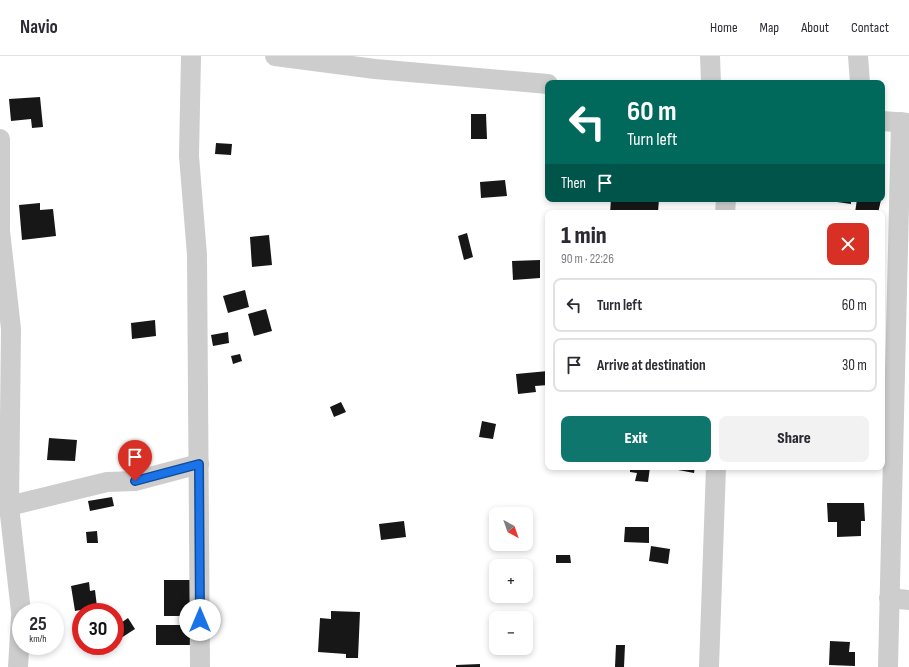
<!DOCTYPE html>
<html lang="en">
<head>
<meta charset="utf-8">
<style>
  :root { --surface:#fff; --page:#f2f2f3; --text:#2b2b33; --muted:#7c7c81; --line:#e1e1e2; --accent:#0f766e }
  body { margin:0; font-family:"Sofia Sans Condensed",sans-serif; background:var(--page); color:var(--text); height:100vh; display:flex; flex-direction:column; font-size:15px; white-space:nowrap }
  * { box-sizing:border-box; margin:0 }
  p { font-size:13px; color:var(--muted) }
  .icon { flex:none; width:22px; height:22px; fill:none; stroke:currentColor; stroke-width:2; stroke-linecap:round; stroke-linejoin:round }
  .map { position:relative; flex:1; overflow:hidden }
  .details { position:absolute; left:545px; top:154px; width:340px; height:260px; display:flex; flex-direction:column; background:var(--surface); border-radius:8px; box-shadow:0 2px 6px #0003 }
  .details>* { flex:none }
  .hud { position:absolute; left:545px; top:24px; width:340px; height:122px; border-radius:8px; box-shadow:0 2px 6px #0003; background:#00695c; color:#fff; overflow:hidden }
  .needle { width:26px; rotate:140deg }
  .tools { position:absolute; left:489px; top:451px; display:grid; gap:8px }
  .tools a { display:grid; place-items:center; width:44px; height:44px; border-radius:8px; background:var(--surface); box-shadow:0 2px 6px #0003; font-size:20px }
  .speed { position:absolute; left:12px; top:547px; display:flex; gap:8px; font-size:20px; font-weight:700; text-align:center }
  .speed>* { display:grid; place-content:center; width:52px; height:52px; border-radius:50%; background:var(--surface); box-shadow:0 2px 6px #0003; line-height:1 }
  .speed small { font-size:10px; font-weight:400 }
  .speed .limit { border:6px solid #d22; background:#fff; color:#111 }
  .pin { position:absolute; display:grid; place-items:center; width:34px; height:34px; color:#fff; margin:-41px -17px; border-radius:50% 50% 50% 0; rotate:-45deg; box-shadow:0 0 4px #0007 }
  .pin .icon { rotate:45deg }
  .me { position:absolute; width:44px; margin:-22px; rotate:0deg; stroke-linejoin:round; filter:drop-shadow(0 0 3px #0008) }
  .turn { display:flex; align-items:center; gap:14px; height:84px; padding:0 16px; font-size:18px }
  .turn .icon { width:52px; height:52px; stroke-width:2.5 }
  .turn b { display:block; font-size:28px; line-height:34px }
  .then { display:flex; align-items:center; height:38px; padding:0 16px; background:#0003; gap:8px; font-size:15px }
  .round { display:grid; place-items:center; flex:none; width:42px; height:42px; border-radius:8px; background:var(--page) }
  .overview { display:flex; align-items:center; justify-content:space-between; height:68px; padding:0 16px }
  h1 { font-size:24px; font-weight:800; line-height:30px }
  .primary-button { display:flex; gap:8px; margin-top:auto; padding:8px 16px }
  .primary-button a { flex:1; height:46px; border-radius:8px; background:var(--accent); color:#fff; font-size:16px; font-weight:800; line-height:46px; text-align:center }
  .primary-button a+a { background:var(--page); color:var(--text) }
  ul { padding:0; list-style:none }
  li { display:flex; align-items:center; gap:12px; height:54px; margin:0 8px 6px; padding:0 8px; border:2px solid var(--line); border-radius:8px }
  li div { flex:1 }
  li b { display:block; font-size:15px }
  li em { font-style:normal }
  header { display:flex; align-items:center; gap:24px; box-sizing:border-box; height:56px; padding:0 20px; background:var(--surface); border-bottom:1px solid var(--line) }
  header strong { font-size:19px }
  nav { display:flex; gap:22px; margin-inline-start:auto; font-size:14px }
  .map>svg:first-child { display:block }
  .building { fill:#171717 }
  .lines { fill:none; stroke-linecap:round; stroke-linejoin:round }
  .minor { stroke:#cdcdcd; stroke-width:20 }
  .route-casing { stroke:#114b97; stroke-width:10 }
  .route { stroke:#1a73e8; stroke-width:7 }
</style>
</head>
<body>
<header>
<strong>Navio</strong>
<nav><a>Home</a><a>Map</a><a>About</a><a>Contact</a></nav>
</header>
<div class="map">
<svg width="909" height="611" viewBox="0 0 909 611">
  <rect width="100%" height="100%" fill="#fff"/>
  <!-- building -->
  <g class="building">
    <path d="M40,41L43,71L32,72L31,63L11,65L9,43Z"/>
    <path d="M471,58H486L487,83H471Z"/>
    <path d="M216,87L232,88L231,99L215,98Z"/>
    <path d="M505,124L507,140L481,142L480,126Z"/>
    <path d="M611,143H659L658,156L610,157Z"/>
    <path d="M837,143H851V148L837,146Z"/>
    <path d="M857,143L881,144L878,157H855Z"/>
    <path d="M40,147V154L53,153L56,180L22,184L19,149Z"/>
    <path d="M467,177L473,201L464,204L458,180Z"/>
    <path d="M269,179L272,209L252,211L250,181Z"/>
    <path d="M540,204V222L513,224L512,205Z"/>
    <path d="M245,234L249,251L228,257L223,240Z"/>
    <path d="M266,253L272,275L254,280L248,258Z"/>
    <path d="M155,264L156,280L132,283L131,267Z"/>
    <path d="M228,276L229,287L213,290L211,279Z"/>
    <path d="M240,298L242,305L233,308L231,300Z"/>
    <path d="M548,315V329L535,330L536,336L518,338L516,318Z"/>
    <path d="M341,346L346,356L334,361L330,351Z"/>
    <path d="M482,365L496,368L493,383L479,381Z"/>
    <path d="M49,382L77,384L75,405L47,404Z"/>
    <path d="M630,411H650L648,426L635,425L637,417L630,416Z"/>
    <path d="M678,411H695L694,417L678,414Z"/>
    <path d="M112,441L114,450L90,455L88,445Z"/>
    <path d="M827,447H864L865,465H861V480L837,481V466H828Z"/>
    <path d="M404,465L406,481L381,484L379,468Z"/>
    <rect x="489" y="465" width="7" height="14"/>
    <path d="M625,471H649V487L624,486Z"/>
    <path d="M97,475L98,487H87L86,476Z"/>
    <path d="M651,490L670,493L668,508L649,505Z"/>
    <path d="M556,499H570L571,507H556Z"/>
    <rect x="164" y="524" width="27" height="36"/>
    <path d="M89,526L90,535L95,534L97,551L75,555L71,530Z"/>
    <path d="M331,555L360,556L358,602H346V598L318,596L320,562L331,563Z"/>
    <path d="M128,562L135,573L121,582L115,571Z"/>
    <path d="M156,569H193L192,589H156Z"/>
    <path d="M830,585L850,586L849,596H855V610L829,609Z"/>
    <path d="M616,589H625L624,611H615Z"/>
    <path d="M480,608V611H456V609Z"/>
  </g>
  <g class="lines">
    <!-- minor -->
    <g class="minor">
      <path d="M191,0L189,100L197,199L200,611"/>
      <path d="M275,0L375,13L548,28"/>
      <path d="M710,0L711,27"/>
      <path d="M858,0L860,27"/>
      <path d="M882,65L909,67"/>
      <path d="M0,83V175L11,273L9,450L21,556"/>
      <path d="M725,157L726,143"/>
      <path d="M9,450L107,426L135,425L199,408"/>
      <path d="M889,542L909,544"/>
      <path d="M18,611L21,561"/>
      <path d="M709,611L716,411"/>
      <path d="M888,611L901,66"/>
    </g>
  </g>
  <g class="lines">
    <defs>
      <path id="route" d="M135,425L199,408L200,564"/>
    </defs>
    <!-- route casing -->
    <use href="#route" class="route-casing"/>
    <!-- route -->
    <use href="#route" class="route"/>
  </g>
</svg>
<div class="tools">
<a><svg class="needle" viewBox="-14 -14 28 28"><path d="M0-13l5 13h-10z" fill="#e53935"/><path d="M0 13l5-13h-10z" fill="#7c7c81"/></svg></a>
<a>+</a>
<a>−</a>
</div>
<div class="speed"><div>25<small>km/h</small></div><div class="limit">30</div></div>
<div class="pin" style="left:135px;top:425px;background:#d93025"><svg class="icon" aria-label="arrive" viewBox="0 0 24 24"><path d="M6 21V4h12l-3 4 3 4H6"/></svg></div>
<svg class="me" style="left:200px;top:564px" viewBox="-20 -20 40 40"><circle r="19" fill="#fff"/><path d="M0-13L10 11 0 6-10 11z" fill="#1a73e8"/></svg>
<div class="hud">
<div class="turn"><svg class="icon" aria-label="left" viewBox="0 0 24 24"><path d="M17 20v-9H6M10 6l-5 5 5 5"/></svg><div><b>60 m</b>Turn left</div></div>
<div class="then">Then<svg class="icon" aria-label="arrive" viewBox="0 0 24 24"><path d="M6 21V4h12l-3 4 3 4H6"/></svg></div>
</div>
<section class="details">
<div class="overview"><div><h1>1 min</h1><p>90 m · 22:26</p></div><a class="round" style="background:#d93025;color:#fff"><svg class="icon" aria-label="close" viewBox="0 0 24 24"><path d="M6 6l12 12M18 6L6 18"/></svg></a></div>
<ul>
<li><svg class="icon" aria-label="left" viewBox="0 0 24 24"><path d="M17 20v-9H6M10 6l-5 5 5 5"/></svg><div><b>Turn left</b></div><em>60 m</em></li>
<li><svg class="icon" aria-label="arrive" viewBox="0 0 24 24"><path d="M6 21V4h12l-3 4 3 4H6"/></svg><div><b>Arrive at destination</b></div><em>30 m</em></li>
</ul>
<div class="primary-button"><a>Exit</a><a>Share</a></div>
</section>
</div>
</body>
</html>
